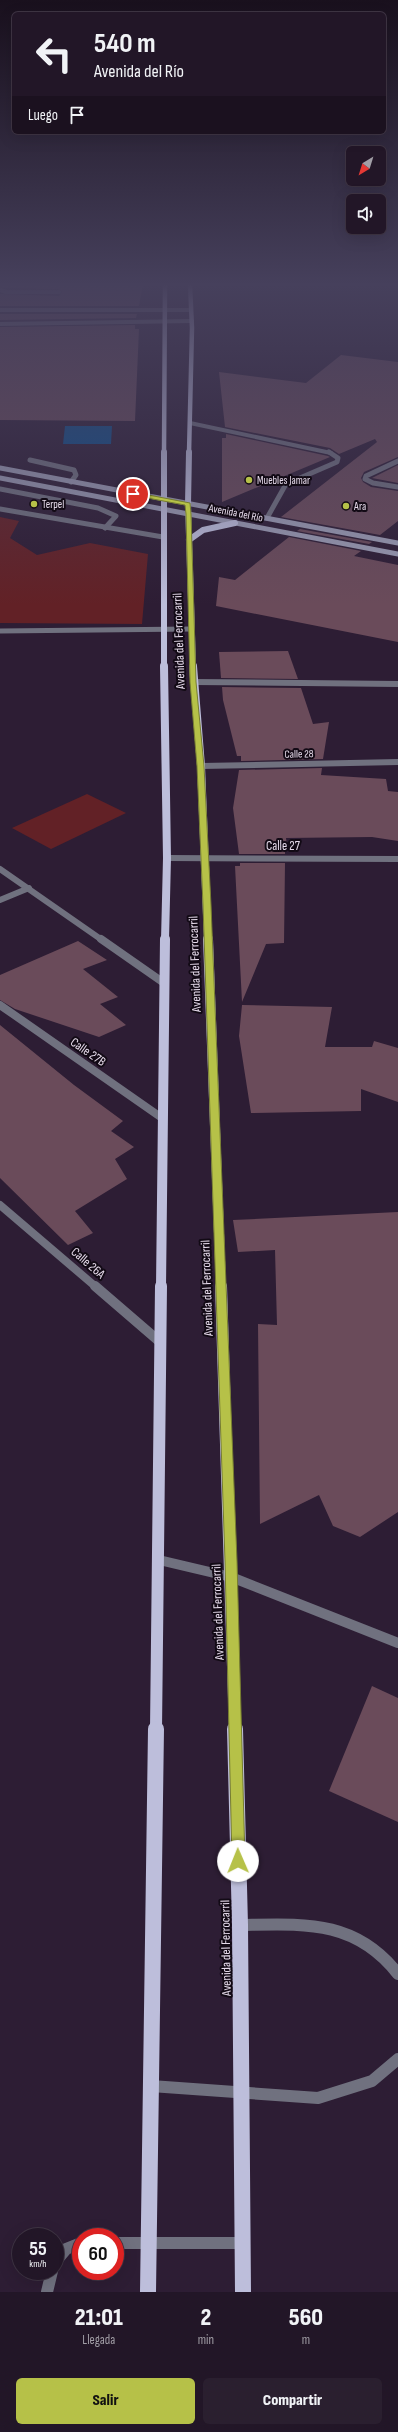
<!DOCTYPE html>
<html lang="es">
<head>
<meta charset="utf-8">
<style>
  :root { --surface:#221627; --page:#2a1f2f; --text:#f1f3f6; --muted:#a29fa7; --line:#3f3544; --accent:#b6c148 }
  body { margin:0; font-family:"Sofia Sans Condensed",sans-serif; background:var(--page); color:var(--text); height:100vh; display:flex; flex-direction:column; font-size:15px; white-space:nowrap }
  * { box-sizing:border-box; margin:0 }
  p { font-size:13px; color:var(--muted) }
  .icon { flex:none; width:22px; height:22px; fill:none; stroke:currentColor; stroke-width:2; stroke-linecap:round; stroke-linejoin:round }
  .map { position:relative; height:2292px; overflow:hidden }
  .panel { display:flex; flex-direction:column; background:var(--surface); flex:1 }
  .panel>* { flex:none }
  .banner { position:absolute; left:12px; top:12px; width:374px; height:122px; border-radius:6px; box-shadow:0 4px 16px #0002,0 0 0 1px var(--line); background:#221627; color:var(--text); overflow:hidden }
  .needle { width:26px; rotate:218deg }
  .tools { position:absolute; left:346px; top:146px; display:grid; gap:8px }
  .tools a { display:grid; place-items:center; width:40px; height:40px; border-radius:6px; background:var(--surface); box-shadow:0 4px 16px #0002,0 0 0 1px var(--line); font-size:20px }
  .speed { position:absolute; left:12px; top:2228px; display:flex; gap:8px; font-size:20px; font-weight:700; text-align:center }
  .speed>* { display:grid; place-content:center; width:52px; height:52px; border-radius:50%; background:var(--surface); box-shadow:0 4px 16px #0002,0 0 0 1px var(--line); line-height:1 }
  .speed small { font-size:10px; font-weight:400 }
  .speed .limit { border:6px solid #d22; background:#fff; color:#111 }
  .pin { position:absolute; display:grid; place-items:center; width:34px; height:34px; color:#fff; margin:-17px; border:2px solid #fff; border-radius:50%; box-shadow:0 1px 4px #0007 }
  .me { position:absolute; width:44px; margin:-22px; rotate:359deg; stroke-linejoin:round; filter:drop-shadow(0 0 3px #0008) }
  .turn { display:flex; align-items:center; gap:14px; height:84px; padding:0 16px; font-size:18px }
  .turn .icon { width:52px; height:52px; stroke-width:2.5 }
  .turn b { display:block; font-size:28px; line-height:34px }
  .then { display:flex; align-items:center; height:38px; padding:0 16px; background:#0003; gap:8px; font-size:15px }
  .eta { display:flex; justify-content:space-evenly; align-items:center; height:68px; text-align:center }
  .eta b { font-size:24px; font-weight:800; line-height:28px }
  .button { display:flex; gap:8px; margin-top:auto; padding:8px 16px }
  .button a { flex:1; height:46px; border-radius:6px; background:var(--accent); color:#111; font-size:16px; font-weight:800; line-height:46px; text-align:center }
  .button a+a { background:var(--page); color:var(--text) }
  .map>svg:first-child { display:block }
  .green { fill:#622126 }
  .water { fill:#0d4d89 }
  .building { fill:#6a4b5a }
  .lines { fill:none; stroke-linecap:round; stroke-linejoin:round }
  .lane-far2 { stroke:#70717f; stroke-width:4 }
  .lane-far1 { stroke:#70717f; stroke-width:5 }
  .lane { stroke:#70717f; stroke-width:12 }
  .street-far4 { stroke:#70717f; stroke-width:4 }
  .street-far3 { stroke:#70717f; stroke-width:5 }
  .street-far2 { stroke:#70717f; stroke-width:6 }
  .street-far1 { stroke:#70717f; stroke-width:8 }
  .street { stroke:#70717f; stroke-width:10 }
  .secondary { stroke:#9b9cb3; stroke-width:5 }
  .primary-far5 { stroke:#bdbedb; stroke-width:4.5 }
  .primary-far4 { stroke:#bdbedb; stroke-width:6 }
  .primary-far3 { stroke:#bdbedb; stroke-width:8 }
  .primary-far2 { stroke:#bdbedb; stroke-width:10 }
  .primary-far1 { stroke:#bdbedb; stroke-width:12 }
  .primary { stroke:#bdbedb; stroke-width:16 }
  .route { fill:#b6c148; stroke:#767d2f }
  .poi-dot { fill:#b6c148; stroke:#120a15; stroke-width:1.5 }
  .labels { text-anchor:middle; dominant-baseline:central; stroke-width:4; stroke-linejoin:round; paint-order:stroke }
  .far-poi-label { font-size:11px; fill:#e6dbeb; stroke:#120a15; text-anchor:start }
  .far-street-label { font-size:11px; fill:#e6dbeb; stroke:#120a15 }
  .street-label { font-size:13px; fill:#e6dbeb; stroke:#120a15 }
</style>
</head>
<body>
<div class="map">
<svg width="398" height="2292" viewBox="0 0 398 2292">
  <rect width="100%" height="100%" fill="#2d1d34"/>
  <!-- green -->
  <g class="green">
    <path d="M0,517L19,521L10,538L37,555L90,543L148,554L142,624L0,623Z"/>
    <path d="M87,794L126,813L51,849L12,828Z"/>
  </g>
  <!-- water -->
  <path class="water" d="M65,426H112L111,444H63Z"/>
  <!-- building -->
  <g class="building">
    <path d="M0,284H143L139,306H0V294L59,296L62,292L59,289L7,288L0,287Z"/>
    <path d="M0,314H137L136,318L0,320Z"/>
    <path d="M135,325V329H139L135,421L0,420V327Z"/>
    <path d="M341,355L398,362V457L364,472L361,478L363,482L371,487L398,491V521L380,535L281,517L377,442L375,439L339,454L330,448L225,427L219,372L306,383Z"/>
    <path d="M226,434L328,456L330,457L222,502V438H226Z"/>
    <path d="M398,465V483L372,478Z"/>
    <path d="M300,529L372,542L369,544L297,531Z"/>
    <path d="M289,537L361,551L354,556L398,565V642L216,606L219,577L235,580Z"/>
    <path d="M288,651L298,679L221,678L219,652Z"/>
    <path d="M222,687L301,688L313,724L329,722L323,759L241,761V756H237L223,700Z"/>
    <path d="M322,768L321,775L386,779L388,791L398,792V841L372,837L286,838L287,846H285V854H239L233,808L239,770Z"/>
    <path d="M240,863H285L284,943L266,944L242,1002L235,866H240Z"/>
    <path d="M78,941L107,960L83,969L118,997L100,1004L126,1025L99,1037L15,1009L0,1000V975Z"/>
    <path d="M242,1005L332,1007L325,1047H372L374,1041L398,1048V1102L361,1089V1111L251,1113L239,1036Z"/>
    <path d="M0,1025L74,1085L123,1121L111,1131L134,1147L115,1159L127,1179L75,1211L93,1233L68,1245L0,1178Z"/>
    <path d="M398,1212V1512L360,1537L333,1526L319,1495L260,1524L258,1324L277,1325L275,1250L238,1252L233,1220Z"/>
    <path d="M372,1686L398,1698V1822L329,1791Z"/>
  </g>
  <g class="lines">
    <!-- lane-far2 -->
    <g class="lane-far2">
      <path d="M0,290L6,292H59"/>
      <path d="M190,423L331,453"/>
    </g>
    <!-- lane-far1 -->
    <g class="lane-far1">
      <path d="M30,460L74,470L76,475L71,482"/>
      <path d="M0,489L98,508L116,516L105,528"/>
      <path d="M0,509L163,537"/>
      <path d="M267,518L286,484L337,462L338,458L329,452"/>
    </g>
    <!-- lane -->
    <g class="lane">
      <path d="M240,1925C303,1924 355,1919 398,1974"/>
      <path d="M151,2086L318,2098L372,2081L398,2059"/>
      <path d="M115,2243H242"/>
      <path d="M55,2262L66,2249L81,2243"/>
      <path d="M47,2292L52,2271"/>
    </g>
    <!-- street-far4 -->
    <g class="street-far4">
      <path d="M0,310H191"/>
      <path d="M0,324L192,321"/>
    </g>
    <!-- street-far3 -->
    <g class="street-far3">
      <path d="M398,461L366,476L365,479L373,483L398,487"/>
      <path d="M0,631L192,629"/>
    </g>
    <!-- street-far2 -->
    <g class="street-far2">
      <path d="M193,682L398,684"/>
      <path d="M201,766L398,762"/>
      <path d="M167,858L398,859"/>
      <path d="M0,869L102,940"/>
      <path d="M0,900L29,888"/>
    </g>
    <!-- street-far1 -->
    <g class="street-far1">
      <path d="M101,939L164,983"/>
      <path d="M0,1005L162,1118"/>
      <path d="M0,1205L96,1287"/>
    </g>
    <!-- street -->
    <g class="street">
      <path d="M95,1286L160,1342"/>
      <path d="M159,1560L231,1577L398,1643"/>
    </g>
    <!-- secondary -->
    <g class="secondary">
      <path d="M0,468L398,543"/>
      <path d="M0,478L398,554"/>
    </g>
    <!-- primary-far5 -->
    <g class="primary-far5">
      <path d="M164,453L165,284"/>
      <path d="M189,453L192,328L190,284"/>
    </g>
    <!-- primary-far4 -->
    <g class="primary-far4">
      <path d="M189,452L188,504L193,667"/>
      <path d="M189,540L203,530L235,523"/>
      <path d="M164,667V452"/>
    </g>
    <!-- primary-far3 -->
    <g class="primary-far3">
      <path d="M164,666L167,858L165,940"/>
      <path d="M193,666L201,766L208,940"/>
    </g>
    <!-- primary-far2 -->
    <g class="primary-far2">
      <path d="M208,939L221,1287"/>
      <path d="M161,1287L165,939"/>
    </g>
    <!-- primary-far1 -->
    <g class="primary-far1">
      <path d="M221,1286L235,1730"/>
      <path d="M156,1730L161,1286"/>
    </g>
    <!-- primary -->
    <g class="primary">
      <path d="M235,1729L240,1925L243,2292"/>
      <path d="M148,2292L156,1729"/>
    </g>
  </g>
  <!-- sky -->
  <linearGradient id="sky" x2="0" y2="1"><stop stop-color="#19101d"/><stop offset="0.47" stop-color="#46405c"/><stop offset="1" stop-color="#46405c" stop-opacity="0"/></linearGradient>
  <rect width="398" height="605" fill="url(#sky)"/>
  <!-- route -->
  <path class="route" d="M133,492L190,503L191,514L196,682L204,766L211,905L237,1561L245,1861L243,1866L238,1868L234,1866L232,1861L225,1561L203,905L197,766L190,682L186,514L185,505L131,495Z"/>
  <!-- markers -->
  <g class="poi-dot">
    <circle cx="249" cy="480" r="4"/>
    <circle cx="34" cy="504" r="4"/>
    <circle cx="346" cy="506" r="4"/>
  </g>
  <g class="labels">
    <!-- far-poi labels -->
    <g class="far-poi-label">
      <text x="257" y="480">Muebles Jamar</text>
      <text x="42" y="504">Terpel</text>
      <text x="354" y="506">Ara</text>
    </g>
    <!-- far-street labels -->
    <g class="far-street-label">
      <text transform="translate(236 513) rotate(11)">Avenida del Río</text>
      <text transform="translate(299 754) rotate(-1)">Calle 28</text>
    </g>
    <!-- street labels -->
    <g class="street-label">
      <text transform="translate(179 641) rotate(-92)">Avenida del Ferrocarril</text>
      <text x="283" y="846">Calle 27</text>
      <text transform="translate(195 964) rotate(-92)">Avenida del Ferrocarril</text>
      <text transform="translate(88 1052) rotate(35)">Calle 27B</text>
      <text transform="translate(88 1263) rotate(41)">Calle 26A</text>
      <text transform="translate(207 1288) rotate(-92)">Avenida del Ferrocarril</text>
      <text transform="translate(218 1612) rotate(-92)">Avenida del Ferrocarril</text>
      <text transform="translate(226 1948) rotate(-91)">Avenida del Ferrocarril</text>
    </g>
  </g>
</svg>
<div class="tools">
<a><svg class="needle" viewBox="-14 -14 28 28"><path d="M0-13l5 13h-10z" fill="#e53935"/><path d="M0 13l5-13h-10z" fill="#a29fa7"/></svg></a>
<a><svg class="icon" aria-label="sound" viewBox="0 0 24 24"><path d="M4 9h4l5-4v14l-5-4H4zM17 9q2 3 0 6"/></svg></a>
</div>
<div class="speed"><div>55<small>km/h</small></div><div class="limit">60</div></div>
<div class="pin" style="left:133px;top:494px;background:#d93025"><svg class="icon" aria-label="arrive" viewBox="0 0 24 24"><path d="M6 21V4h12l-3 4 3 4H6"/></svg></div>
<svg class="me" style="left:238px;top:1861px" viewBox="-20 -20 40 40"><circle r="19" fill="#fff"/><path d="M0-13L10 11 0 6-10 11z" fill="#b6c148"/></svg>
<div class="banner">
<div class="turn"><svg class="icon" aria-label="left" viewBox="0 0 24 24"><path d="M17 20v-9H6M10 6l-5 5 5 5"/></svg><div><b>540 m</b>Avenida del Río</div></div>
<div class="then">Luego<svg class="icon" aria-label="arrive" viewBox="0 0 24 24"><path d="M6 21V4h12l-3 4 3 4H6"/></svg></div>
</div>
</div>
<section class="panel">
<div class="eta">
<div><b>21:01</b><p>Llegada</p></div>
<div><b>2</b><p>min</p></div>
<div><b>560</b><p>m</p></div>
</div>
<div class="button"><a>Salir</a><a>Compartir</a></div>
</section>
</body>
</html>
